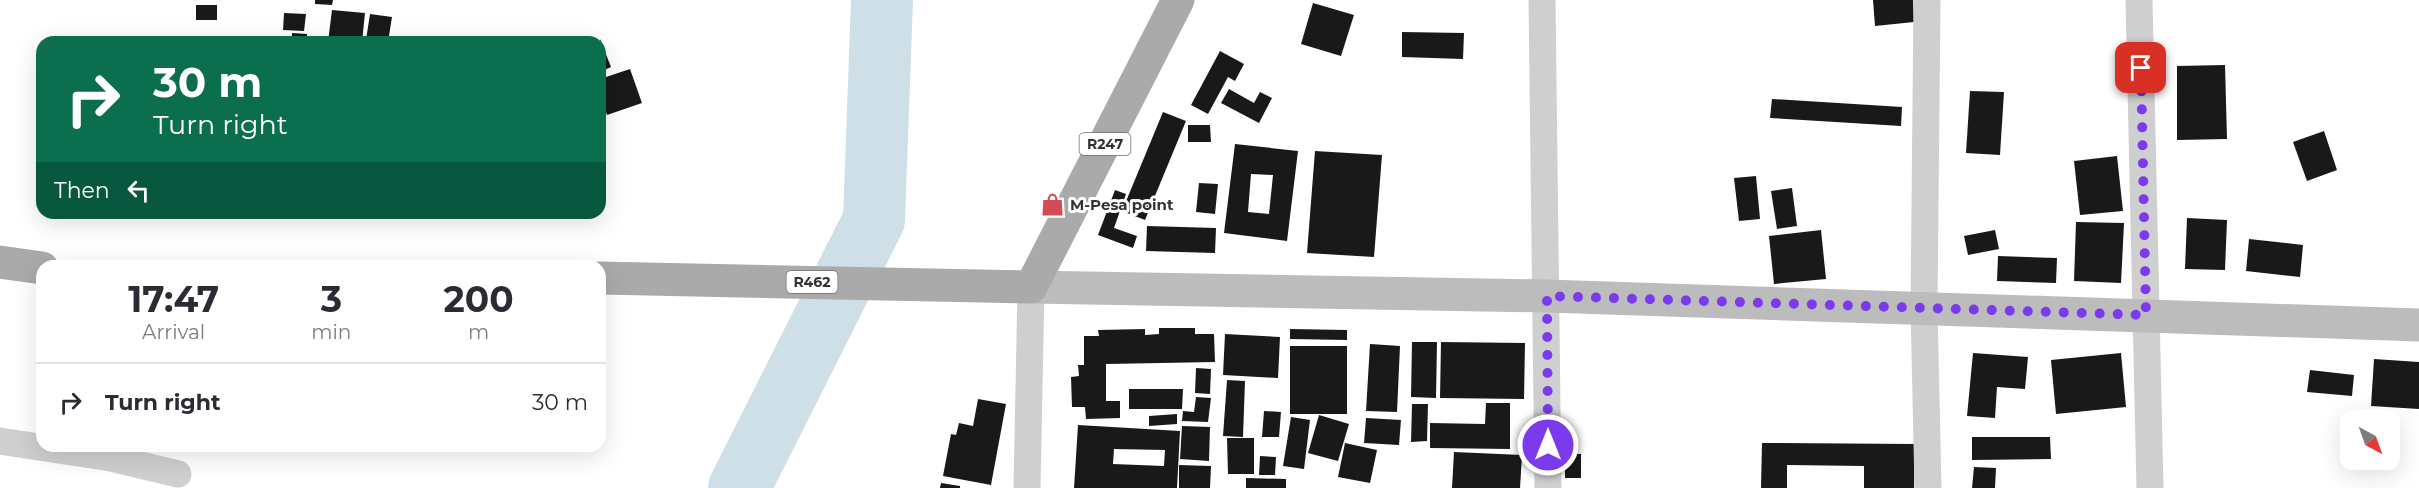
<!DOCTYPE html>
<html lang="en">
<head>
<meta charset="utf-8">
<style>
  :root { --surface:#fff; --page:#f2f2f3; --text:#2b2b33; --muted:#7c7c81; --line:#e1e1e2 }
  body { margin:0; font-family:Montserrat,sans-serif; background:var(--page); color:var(--text); height:100vh; display:flex; flex-direction:column; font-size:22px; white-space:nowrap }
  * { box-sizing:border-box; margin:0 }
  p { font-size:20px; color:var(--muted) }
  .icon { flex:none; width:33px; height:33px; fill:none; stroke:currentColor; stroke-width:2; stroke-linecap:round; stroke-linejoin:round }
  .map { position:relative; flex:1; overflow:hidden }
  .drawer { position:absolute; left:36px; top:260px; width:570px; height:192px; display:flex; flex-direction:column; background:var(--surface); border-radius:18px; box-shadow:0 6px 24px #0002 }
  .drawer>* { flex:none }
  .top-card { position:absolute; left:36px; top:36px; width:570px; height:183px; border-radius:18px; box-shadow:0 6px 24px #0002; background:#0b6e4f; color:#fff; overflow:hidden }
  .needle { width:39px; rotate:139deg }
  .fabs { position:absolute; left:2340px; top:410px; display:grid; gap:12px }
  .fabs a { display:grid; place-items:center; width:60px; height:60px; border-radius:12px; background:var(--surface); box-shadow:0 6px 24px #0002; font-size:30px }
  .pin { position:absolute; display:grid; place-items:center; width:51px; height:51px; color:#fff; margin:-26px; border-radius:12px; box-shadow:0 3px 9px #0006 }
  .me { position:absolute; width:66px; margin:-33px; rotate:0deg; stroke-linejoin:round; filter:drop-shadow(0 0 4px #0008) }
  .turn { display:flex; align-items:center; gap:21px; height:126px; padding:0 18px; font-size:27px }
  .turn .icon { width:78px; height:78px; stroke-width:2.5 }
  .turn b { display:block; font-size:42px; line-height:51px }
  .then { display:flex; align-items:center; height:57px; padding:0 18px; background:#0003; gap:12px; font-size:22px }
  .eta { display:flex; justify-content:space-evenly; align-items:center; height:102px; text-align:center }
  .eta b { font-size:36px; font-weight:700; line-height:42px }
  ul { padding:0; list-style:none }
  li { display:flex; align-items:center; gap:18px; height:78px; padding:0 18px; border-top:2px solid var(--line) }
  li div { flex:1 }
  li b { display:block; font-size:22px }
  li em { font-style:normal }
  .map>svg:first-child { display:block }
  .lines { fill:none; stroke-linecap:round; stroke-linejoin:round }
  .river { stroke:#cedfe8; stroke-width:62 }
  .building { fill:#191919; fill-rule:evenodd }
  .street { stroke:#cfcfcf; stroke-width:27 }
  .secondary { stroke:#bcbcbc; stroke-width:33 }
  .primary { stroke:#aaa; stroke-width:33 }
  .route { stroke:#7c3aed; stroke-width:10; stroke-dasharray:0 18 }
  .labels { text-anchor:middle; dominant-baseline:central; stroke-width:6; stroke-linejoin:round; paint-order:stroke }
  .shield { fill:#fff; stroke:#707070; stroke-width:1.5 }
  .shield-label { font-size:14px; font-weight:bold; fill:#323232 }
  .poi-label { font-size:15px; font-weight:bold; fill:#323232; stroke:#fff; text-anchor:start }
</style>
</head>
<body>
<div class="map">
<svg width="2419" height="488" viewBox="0 0 2419 488">
  <rect width="100%" height="100%" fill="#fff"/>
  <g class="lines">
    <!-- river -->
    <path class="river" d="M739,488L874,220L882,0"/>
  </g>
  <!-- building -->
  <g class="building">
    <path d="M315,0H333L332,5L315,4Z"/>
    <path d="M1873,0H1913L1914,22L1875,26Z"/>
    <path d="M1313,3L1354,15L1341,56L1301,44Z"/>
    <rect x="196" y="5" width="21" height="15"/>
    <path d="M332,10L365,13L362,42H328Z"/>
    <path d="M284,13L306,14L304,31L283,30Z"/>
    <path d="M370,14L392,17L388,42L366,40Z"/>
    <path d="M1402,32L1464,33L1463,59L1402,57Z"/>
    <path d="M292,33L307,34V42H292Z"/>
    <path d="M389,36L416,38V42H389Z"/>
    <path d="M572,37L574,42H557Z"/>
    <path d="M600,39L611,67L600,72Z"/>
    <path d="M1220,51L1244,64L1235,81L1228,77L1208,114L1191,105Z"/>
    <path d="M2225,65L2227,139L2177,140V66Z"/>
    <path d="M630,69L642,103L607,115L600,95V79Z"/>
    <path d="M1229,89L1254,103L1260,92L1272,98L1259,123L1221,103Z"/>
    <path d="M1970,91L2004,92L2000,155L1966,153Z"/>
    <path d="M1772,99L1902,107L1901,126L1770,118Z"/>
    <path d="M1163,112L1186,121L1145,220L1122,211Z"/>
    <path d="M1188,125H1210L1211,142H1188Z"/>
    <path d="M2324,131L2337,170L2307,181L2293,142Z"/>
    <path d="M1235,144L1298,151L1287,241L1224,233ZM1251,174L1273,175L1269,214L1248,212Z"/>
    <path d="M1315,151L1382,155L1374,257L1307,253Z"/>
    <path d="M2117,156L2123,211L2080,215L2074,161Z"/>
    <path d="M1756,176L1760,219L1739,221L1734,178Z"/>
    <path d="M1199,183L1218,184L1215,214L1196,212Z"/>
    <path d="M1792,188L1797,226L1777,229L1771,191Z"/>
    <path d="M1115,190L1126,194L1114,228L1137,236L1133,248L1098,235Z"/>
    <path d="M2187,218L2227,220L2225,270L2185,269Z"/>
    <path d="M2076,222L2124,223L2121,283L2074,281Z"/>
    <path d="M1147,226L1216,228L1215,253L1146,251Z"/>
    <path d="M1821,230L1826,279L1774,284L1769,236Z"/>
    <path d="M1995,230L1999,249L1968,255L1964,236Z"/>
    <path d="M2249,239L2303,245L2300,277L2246,271Z"/>
    <path d="M1998,256L2057,258L2056,283L1997,281Z"/>
    <path d="M1159,328H1195V334H1214L1215,362L1106,364V401H1120V418L1086,419L1085,407H1072L1071,377L1079,376L1078,365H1084V336H1099L1098,330L1145,329V335L1159,334Z"/>
    <path d="M1290,329L1347,330V340L1290,339Z"/>
    <path d="M1225,334L1280,337L1278,378L1223,375Z"/>
    <path d="M1412,342H1437L1436,398L1411,397Z"/>
    <path d="M1441,342L1525,343L1524,399L1440,398Z"/>
    <path d="M1370,344L1400,346L1397,412L1366,411Z"/>
    <rect x="1290" y="346" width="57" height="68"/>
    <path d="M1973,353L2028,357L2025,389L1997,387L1995,418L1967,416Z"/>
    <path d="M2121,353L2126,407L2056,414L2051,360Z"/>
    <path d="M2374,359L2419,362V409L2371,406Z"/>
    <path d="M1196,368L1211,369L1210,394L1195,393Z"/>
    <path d="M2310,370L2354,375L2352,396L2307,392Z"/>
    <path d="M1227,380L1245,381L1243,437L1223,436Z"/>
    <path d="M1129,389H1183L1182,409H1129Z"/>
    <path d="M1196,397L1211,398L1208,422L1182,421L1183,411L1194,412Z"/>
    <path d="M978,399L1006,404L991,485L943,476L951,434L956,435L959,423L973,426Z"/>
    <path d="M1486,403H1510V449L1430,448V423L1485,424Z"/>
    <path d="M1412,404H1428L1427,441L1411,442Z"/>
    <path d="M1264,411L1281,412L1279,437H1262Z"/>
    <path d="M2370,413L2392,414L2391,420H2369Z"/>
    <path d="M1177,414V424L1149,426V416Z"/>
    <path d="M1319,415L1349,424L1338,461L1308,453Z"/>
    <path d="M1291,417L1310,420L1304,469L1283,466Z"/>
    <path d="M1366,418L1401,420L1399,445L1364,443Z"/>
    <path d="M1078,425L1180,431L1177,488H1074ZM1114,449L1165,450L1164,466L1113,464Z"/>
    <path d="M1182,426L1210,427L1209,461L1180,459Z"/>
    <path d="M1972,437H2050L2051,459L1972,460Z"/>
    <path d="M1227,438H1254V474H1228Z"/>
    <path d="M1345,443L1377,450L1370,483L1338,477Z"/>
    <path d="M1762,443L1915,444L1914,488H1864V466L1787,465V488H1761Z"/>
    <path d="M1454,452L1522,455L1520,488H1452Z"/>
    <rect x="1565" y="454" width="16" height="24"/>
    <path d="M1260,456L1276,457L1275,475H1259Z"/>
    <path d="M1179,465L1211,466L1210,488H1179Z"/>
    <path d="M1974,467L1996,468L1995,488H1972Z"/>
    <path d="M1246,478L1286,479V488H1246Z"/>
    <path d="M941,483L960,486V488H940Z"/>
  </g>
  <g class="lines">
    <!-- street -->
    <g class="street">
      <path d="M1542,0L1548,488"/>
      <path d="M1927,0L1924,308L1928,488"/>
      <path d="M2139,0L2150,488"/>
      <path d="M0,441L111,458L178,474"/>
      <path d="M1027,488L1031,287"/>
    </g>
    <!-- secondary -->
    <path class="secondary" d="M1031,287L1547,296L2419,325"/>
    <!-- primary -->
    <g class="primary">
      <path d="M0,262L42,268"/>
      <path d="M600,278L1031,287L1178,0"/>
    </g>
  </g>
  <g class="lines">
    <!-- route -->
    <path class="route" d="M1548,445L1547,296L2146,315L2141,68"/>
  </g>
  <!-- icons -->
  <defs>
    <symbol id="shop-bare" viewBox="-9 -9 18 18"><path d="M-5-2.5h2.3a2.7 3.5 0 0 1 5.4 0H5L5.5 6h-11ZM-1.5-2.5h3a1.5 2.3 0 0 0-3 0Z" fill="#d34b55" stroke="#fff" stroke-width="2.5" paint-order="stroke"/></symbol>
  </defs>
  <g fill-rule="evenodd">
    <use href="#shop-bare" x="1036" y="188" width="33" height="33"/>
  </g>
  <g class="labels">
    <!-- shield labels -->
    <g class="shield">
      <rect x="1079.5" y="133" width="51" height="22" rx="4.5"/>
      <rect x="786.5" y="271" width="51" height="22" rx="4.5"/>
    </g>
    <g class="shield-label">
      <text x="1105" y="144">R247</text>
      <text x="812" y="282">R462</text>
    </g>
    <!-- poi labels -->
    <g class="poi-label">
      <text x="1070" y="204">M-Pesa point</text>
    </g>
  </g>
</svg>
<div class="fabs">
<a><svg class="needle" viewBox="-14 -14 28 28"><path d="M0-13l5 13h-10z" fill="#e53935"/><path d="M0 13l5-13h-10z" fill="#7c7c81"/></svg></a>
</div>
<div class="pin" style="left:2141px;top:68px;background:#d93025"><svg class="icon" aria-label="arrive" viewBox="0 0 24 24"><path d="M6 21V4h12l-3 4 3 4H6"/></svg></div>
<svg class="me" style="left:1548px;top:445px" viewBox="-20 -20 40 40"><circle r="17" fill="#7c3aed" stroke="#fff" stroke-width="3"/><path d="M0-11L8 9 0 5-8 9z" fill="#fff"/></svg>
<div class="top-card">
<div class="turn"><svg class="icon" aria-label="right" viewBox="0 0 24 24"><path d="M7 20v-9h11M14 6l5 5-5 5"/></svg><div><b>30 m</b>Turn right</div></div>
<div class="then">Then<svg class="icon" aria-label="left" viewBox="0 0 24 24"><path d="M17 20v-9H6M10 6l-5 5 5 5"/></svg></div>
</div>
<section class="drawer">
<div class="eta">
<div><b>17:47</b><p>Arrival</p></div>
<div><b>3</b><p>min</p></div>
<div><b>200</b><p>m</p></div>
</div>
<ul>
<li><svg class="icon" aria-label="right" viewBox="0 0 24 24"><path d="M7 20v-9h11M14 6l5 5-5 5"/></svg><div><b>Turn right</b></div><em>30 m</em></li>
</ul>
</section>
</div>
</body>
</html>
